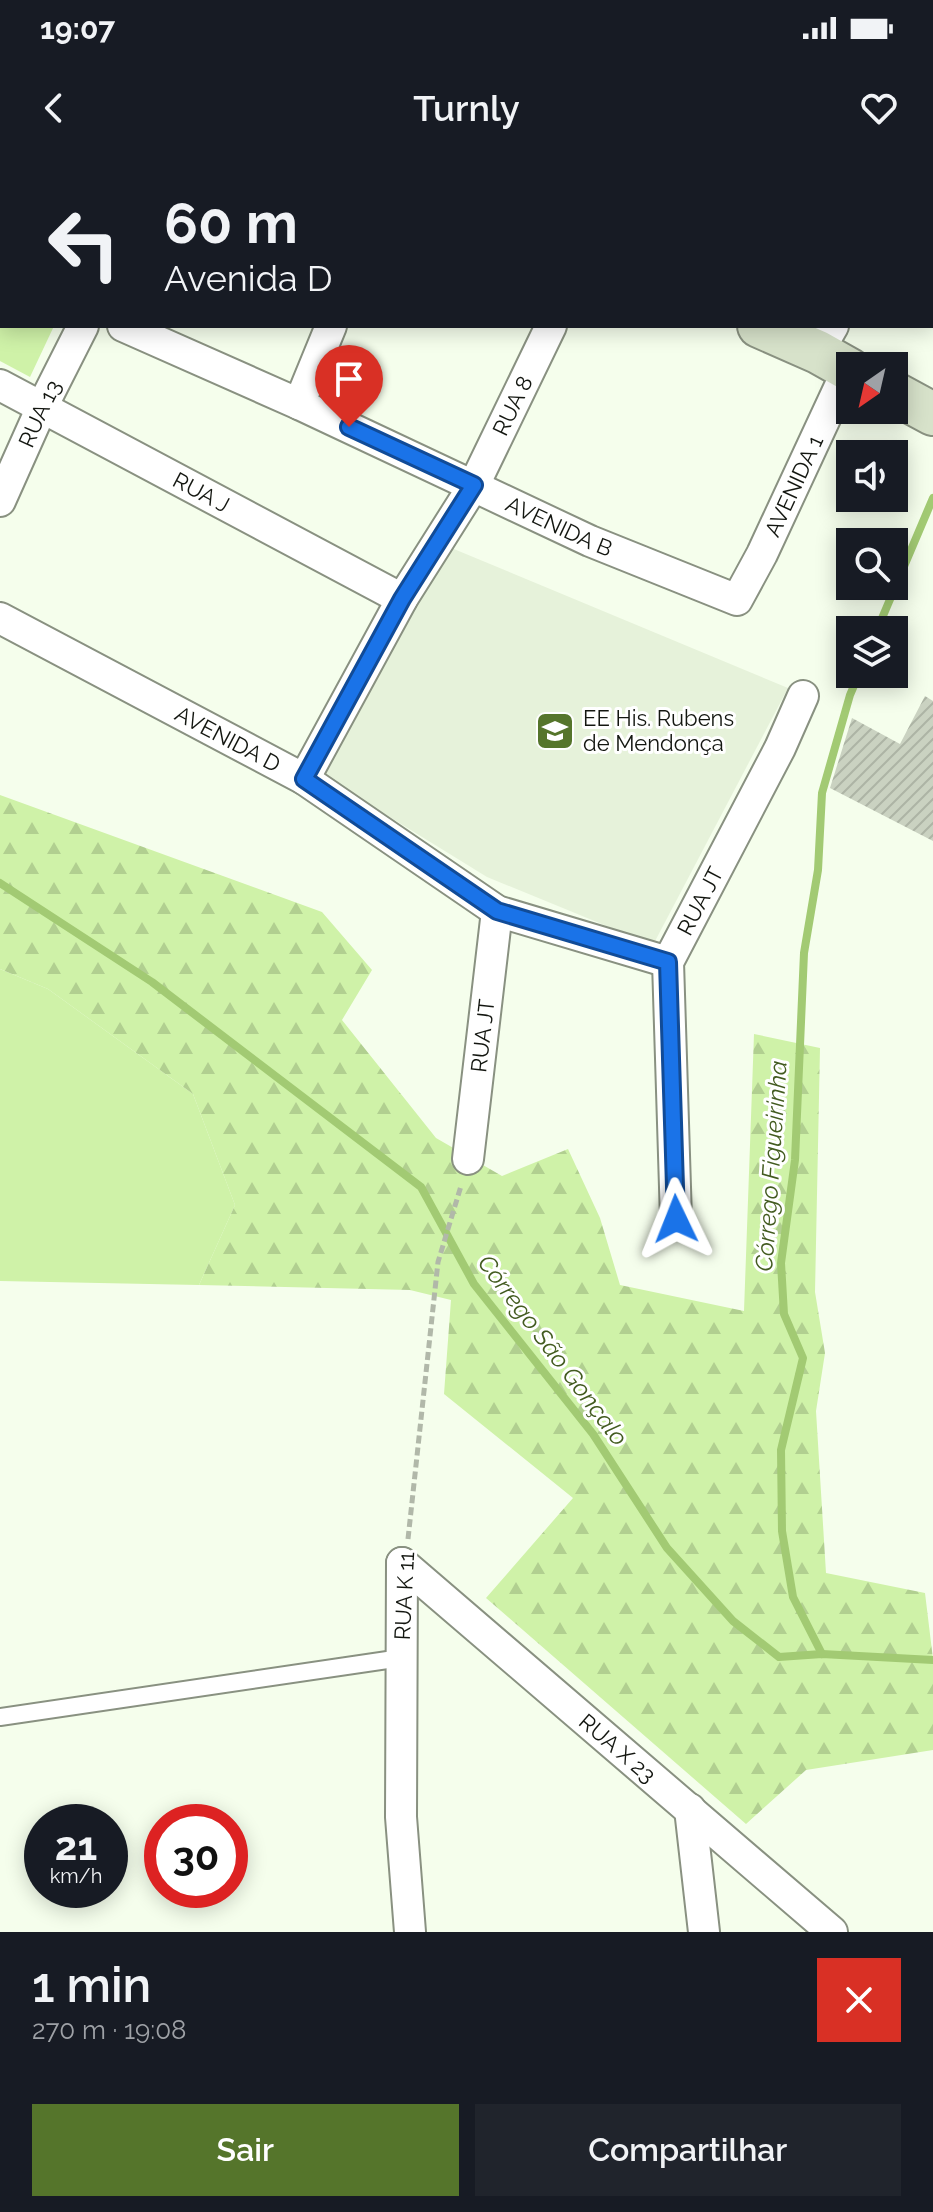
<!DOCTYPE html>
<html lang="pt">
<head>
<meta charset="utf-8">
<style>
  :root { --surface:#171b24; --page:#20242c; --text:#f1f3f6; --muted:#9ea1a6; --accent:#55752b }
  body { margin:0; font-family:Raleway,sans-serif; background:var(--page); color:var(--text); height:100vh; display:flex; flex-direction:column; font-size:30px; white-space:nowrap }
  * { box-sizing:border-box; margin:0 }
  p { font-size:26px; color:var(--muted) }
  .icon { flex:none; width:44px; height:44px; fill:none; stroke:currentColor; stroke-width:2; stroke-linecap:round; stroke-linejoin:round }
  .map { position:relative; height:1772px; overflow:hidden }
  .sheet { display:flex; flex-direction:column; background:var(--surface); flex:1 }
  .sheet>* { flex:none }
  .top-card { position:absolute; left:0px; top:0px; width:934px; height:168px; box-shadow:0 4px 20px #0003; background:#171b24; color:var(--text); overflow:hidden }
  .needle { width:52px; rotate:214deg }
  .controls { position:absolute; left:836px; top:192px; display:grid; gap:16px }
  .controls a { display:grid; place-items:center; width:72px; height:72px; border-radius:0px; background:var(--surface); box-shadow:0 4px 20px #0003; font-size:40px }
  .speed { position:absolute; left:24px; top:1644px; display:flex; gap:16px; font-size:40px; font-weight:700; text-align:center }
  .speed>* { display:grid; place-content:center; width:104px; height:104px; border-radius:50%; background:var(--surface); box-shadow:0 4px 20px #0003; line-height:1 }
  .speed small { font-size:20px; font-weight:400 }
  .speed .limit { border:12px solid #d22; background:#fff; color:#111 }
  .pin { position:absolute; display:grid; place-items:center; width:68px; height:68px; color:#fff; margin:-82px -34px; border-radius:50% 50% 50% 0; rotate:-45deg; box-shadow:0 0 8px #0007 }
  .pin .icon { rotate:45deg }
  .me { position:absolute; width:88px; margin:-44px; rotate:358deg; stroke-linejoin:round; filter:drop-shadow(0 0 6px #0008) }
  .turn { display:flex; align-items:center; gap:28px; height:168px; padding:0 32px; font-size:36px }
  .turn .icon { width:104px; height:104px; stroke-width:2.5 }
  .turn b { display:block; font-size:56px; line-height:68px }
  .round { display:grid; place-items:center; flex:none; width:84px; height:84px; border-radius:0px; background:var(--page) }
  .head { display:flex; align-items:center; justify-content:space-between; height:136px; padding:0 32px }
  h1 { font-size:48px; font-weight:600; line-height:60px }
  .button { display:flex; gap:16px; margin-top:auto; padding:16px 32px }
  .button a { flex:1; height:92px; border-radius:0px; background:var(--accent); color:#fff; font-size:32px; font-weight:600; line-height:92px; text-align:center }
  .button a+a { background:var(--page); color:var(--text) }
  .status { display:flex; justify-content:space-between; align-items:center; height:56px; padding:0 40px; background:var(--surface); direction:ltr }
  .status svg { height:22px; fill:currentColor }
  header { display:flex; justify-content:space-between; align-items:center; height:104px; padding:0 32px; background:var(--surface); font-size:36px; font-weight:600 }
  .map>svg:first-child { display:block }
  .built { fill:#e6f2da }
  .green { fill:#cff2a8 }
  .forest { fill:url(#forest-firs) }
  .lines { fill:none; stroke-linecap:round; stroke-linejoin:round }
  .stream { stroke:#a2ca73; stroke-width:8 }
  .building { fill:url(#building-hatch) }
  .lane-casing { stroke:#899181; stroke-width:20 }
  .street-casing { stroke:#899181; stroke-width:34 }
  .secondary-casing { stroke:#899181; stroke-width:46 }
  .path { stroke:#b1b8a9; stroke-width:5; stroke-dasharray:8 4; stroke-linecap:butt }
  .lane { stroke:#fff; stroke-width:16 }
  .street { stroke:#fff; stroke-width:30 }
  .secondary { stroke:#d7e2ca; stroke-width:42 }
  .route-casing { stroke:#114b97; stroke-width:20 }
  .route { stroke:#1a73e8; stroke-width:14 }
  .labels { text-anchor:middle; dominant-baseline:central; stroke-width:6; stroke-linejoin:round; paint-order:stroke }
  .street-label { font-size:22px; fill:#131610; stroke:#fff }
  .poi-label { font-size:22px; fill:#131610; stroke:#fff; text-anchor:start }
  .water-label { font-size:24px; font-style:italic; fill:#435c20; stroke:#fff }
</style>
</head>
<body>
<div class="status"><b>19:07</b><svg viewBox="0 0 49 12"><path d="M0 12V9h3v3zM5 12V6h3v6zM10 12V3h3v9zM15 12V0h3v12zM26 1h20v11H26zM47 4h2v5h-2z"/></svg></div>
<header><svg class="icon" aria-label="back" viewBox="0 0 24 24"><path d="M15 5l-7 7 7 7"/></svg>Turnly<svg class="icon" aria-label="heart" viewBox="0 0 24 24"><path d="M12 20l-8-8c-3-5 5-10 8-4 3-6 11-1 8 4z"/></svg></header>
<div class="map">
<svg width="933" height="1772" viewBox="0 0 933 1772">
  <defs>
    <pattern id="forest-firs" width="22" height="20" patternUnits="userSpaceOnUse" patternTransform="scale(2)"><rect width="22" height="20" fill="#cff2a8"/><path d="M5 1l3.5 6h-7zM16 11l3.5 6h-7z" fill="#b1cf90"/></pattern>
    <pattern id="building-hatch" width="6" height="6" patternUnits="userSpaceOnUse" patternTransform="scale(2)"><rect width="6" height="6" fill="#cad2c1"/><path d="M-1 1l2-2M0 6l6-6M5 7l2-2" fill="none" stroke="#adb4a5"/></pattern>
  </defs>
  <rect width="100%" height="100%" fill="#f5feec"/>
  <!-- built -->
  <path class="built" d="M449,387L788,528L653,785L487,717L320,614Z"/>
  <!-- green -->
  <g class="green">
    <path d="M0,141L2,166H54L30,217L0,201Z"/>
    <path d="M0,809L48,829L193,934L235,1045L199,1125L0,1121Z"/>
  </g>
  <!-- forest -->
  <path class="forest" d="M0,635L322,752L372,810L342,860L436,978L502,1016L568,989L600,1058L620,1125L744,1151L754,874L820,888L815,1132L825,1193L816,1251L826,1413L925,1433L933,1499V1590L806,1610L746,1664L486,1438L573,1338L444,1234L451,1140L410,1130L199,1125L235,1045L193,934L48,829L0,809Z"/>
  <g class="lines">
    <!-- stream -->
    <g class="stream">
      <path d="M877,470L933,338"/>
      <path d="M0,723L152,822L421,1027L474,1124L593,1274L667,1388L733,1461L779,1497L822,1494L933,1500"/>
      <path d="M822,1494L793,1437L782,1371L781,1290L803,1198L784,1154L781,1103L795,1000L804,793L818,710L822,633L850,535L859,514"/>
    </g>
  </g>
  <!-- building -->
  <path class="building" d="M925,536L933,541V681L830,628L852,558L900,584Z"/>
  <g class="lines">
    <defs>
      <path id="lane" d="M0,1557L401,1498"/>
      <g id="street">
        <path d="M869,0L871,2"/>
        <path d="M181,2L182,0"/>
        <path d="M926,2L927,0"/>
        <path d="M0,117L2,118"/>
        <path id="s1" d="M123,166L299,244L590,381L737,440L762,394L848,209"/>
        <path d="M818,192L833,166"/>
        <path id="s2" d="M0,225L402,439"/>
        <path d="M299,244L331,166"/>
        <path id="s3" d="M0,341L42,247L83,166"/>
        <path id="s4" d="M0,458L304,619L497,751L668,802"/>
        <path id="s5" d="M304,619L402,439L474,325L551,166"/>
        <path id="s6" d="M468,999L497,751"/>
        <path id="s7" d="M676,1059L668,802L780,588L803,536"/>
        <path id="s8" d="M402,1403L832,1772"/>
        <path d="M402,1403L401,1657L410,1772"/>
        <path d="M690,1649L704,1772"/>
      </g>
      <g id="secondary">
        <path d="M413,0L417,2"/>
        <path d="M759,166L818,192L850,210"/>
        <path d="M894,233L933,254"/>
      </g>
    </defs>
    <!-- lane casing -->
    <use href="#lane" class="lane-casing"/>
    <!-- street casing -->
    <use href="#street" class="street-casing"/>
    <!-- secondary casing -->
    <use href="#secondary" class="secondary-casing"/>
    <!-- path -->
    <path class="path" d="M408,1379L438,1102L461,1026"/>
    <!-- lane -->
    <use href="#lane" class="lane"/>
    <!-- street -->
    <use href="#street" class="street"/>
    <!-- secondary -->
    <use href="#secondary" class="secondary"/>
  </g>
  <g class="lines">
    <defs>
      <path id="route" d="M349,267L474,325L402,439L304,619L497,751L668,802L676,1059"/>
    </defs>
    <!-- route casing -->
    <use href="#route" class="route-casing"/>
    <!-- route -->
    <use href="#route" class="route"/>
  </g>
  <!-- icons -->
  <defs>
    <symbol id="school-square" viewBox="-11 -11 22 22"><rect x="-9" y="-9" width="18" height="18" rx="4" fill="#55752b" stroke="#fff"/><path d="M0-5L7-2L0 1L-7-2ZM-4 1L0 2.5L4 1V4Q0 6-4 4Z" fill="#fff"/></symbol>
  </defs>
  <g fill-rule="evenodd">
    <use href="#school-square" x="533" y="549" width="44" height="44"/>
  </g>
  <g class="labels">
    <!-- street labels -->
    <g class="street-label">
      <text stroke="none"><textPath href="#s5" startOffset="428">RUA 8</textPath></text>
      <text stroke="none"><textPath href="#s3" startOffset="96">RUA 13</textPath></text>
      <text stroke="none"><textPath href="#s1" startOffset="800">AVENIDA 1</textPath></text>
      <text stroke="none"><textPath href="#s2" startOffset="228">RUA J</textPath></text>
      <text stroke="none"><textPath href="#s1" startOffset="480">AVENIDA B</textPath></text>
      <text stroke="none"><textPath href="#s4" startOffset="258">AVENIDA D</textPath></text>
      <text stroke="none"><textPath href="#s7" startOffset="326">RUA JT</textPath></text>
      <text stroke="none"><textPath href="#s6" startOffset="124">RUA JT</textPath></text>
      <text transform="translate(404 1436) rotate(-87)">RUA K 11</text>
      <text stroke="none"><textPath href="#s8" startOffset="284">RUA X 23</textPath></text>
    </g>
    <!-- poi labels -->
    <g class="poi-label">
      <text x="583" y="558">EE His. Rubens<tspan x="583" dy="25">de Mendonça</tspan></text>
    </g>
    <!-- water labels -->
    <g class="water-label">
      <text transform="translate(771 1006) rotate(-86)">Córrego Figueirinha</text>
      <text transform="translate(553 1190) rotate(53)">Córrego São Gonçalo</text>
    </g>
  </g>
</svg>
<div class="controls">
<a><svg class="needle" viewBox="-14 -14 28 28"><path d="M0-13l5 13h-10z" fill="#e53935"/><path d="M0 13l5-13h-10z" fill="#9ea1a6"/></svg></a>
<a><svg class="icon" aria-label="sound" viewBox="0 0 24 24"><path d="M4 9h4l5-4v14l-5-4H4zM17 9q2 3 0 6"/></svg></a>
<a><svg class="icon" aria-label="search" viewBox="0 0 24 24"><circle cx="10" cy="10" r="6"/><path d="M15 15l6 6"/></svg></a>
<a><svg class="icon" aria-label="layers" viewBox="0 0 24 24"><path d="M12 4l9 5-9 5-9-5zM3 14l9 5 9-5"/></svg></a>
</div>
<div class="speed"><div>21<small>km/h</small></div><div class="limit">30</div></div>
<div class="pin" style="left:349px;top:267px;background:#d93025"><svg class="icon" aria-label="arrive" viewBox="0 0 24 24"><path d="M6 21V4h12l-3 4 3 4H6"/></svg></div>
<svg class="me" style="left:676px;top:1059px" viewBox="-20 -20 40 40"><path d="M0-17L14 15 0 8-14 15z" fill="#1a73e8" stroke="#fff" stroke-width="4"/></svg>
<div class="top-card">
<div class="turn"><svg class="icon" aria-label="left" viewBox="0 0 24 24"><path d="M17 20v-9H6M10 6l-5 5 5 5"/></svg><div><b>60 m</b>Avenida D</div></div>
</div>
</div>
<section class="sheet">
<div class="head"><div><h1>1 min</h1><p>270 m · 19:08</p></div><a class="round" style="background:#d93025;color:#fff"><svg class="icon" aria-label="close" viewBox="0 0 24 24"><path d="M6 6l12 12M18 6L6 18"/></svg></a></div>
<div class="button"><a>Sair</a><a>Compartilhar</a></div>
</section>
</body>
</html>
